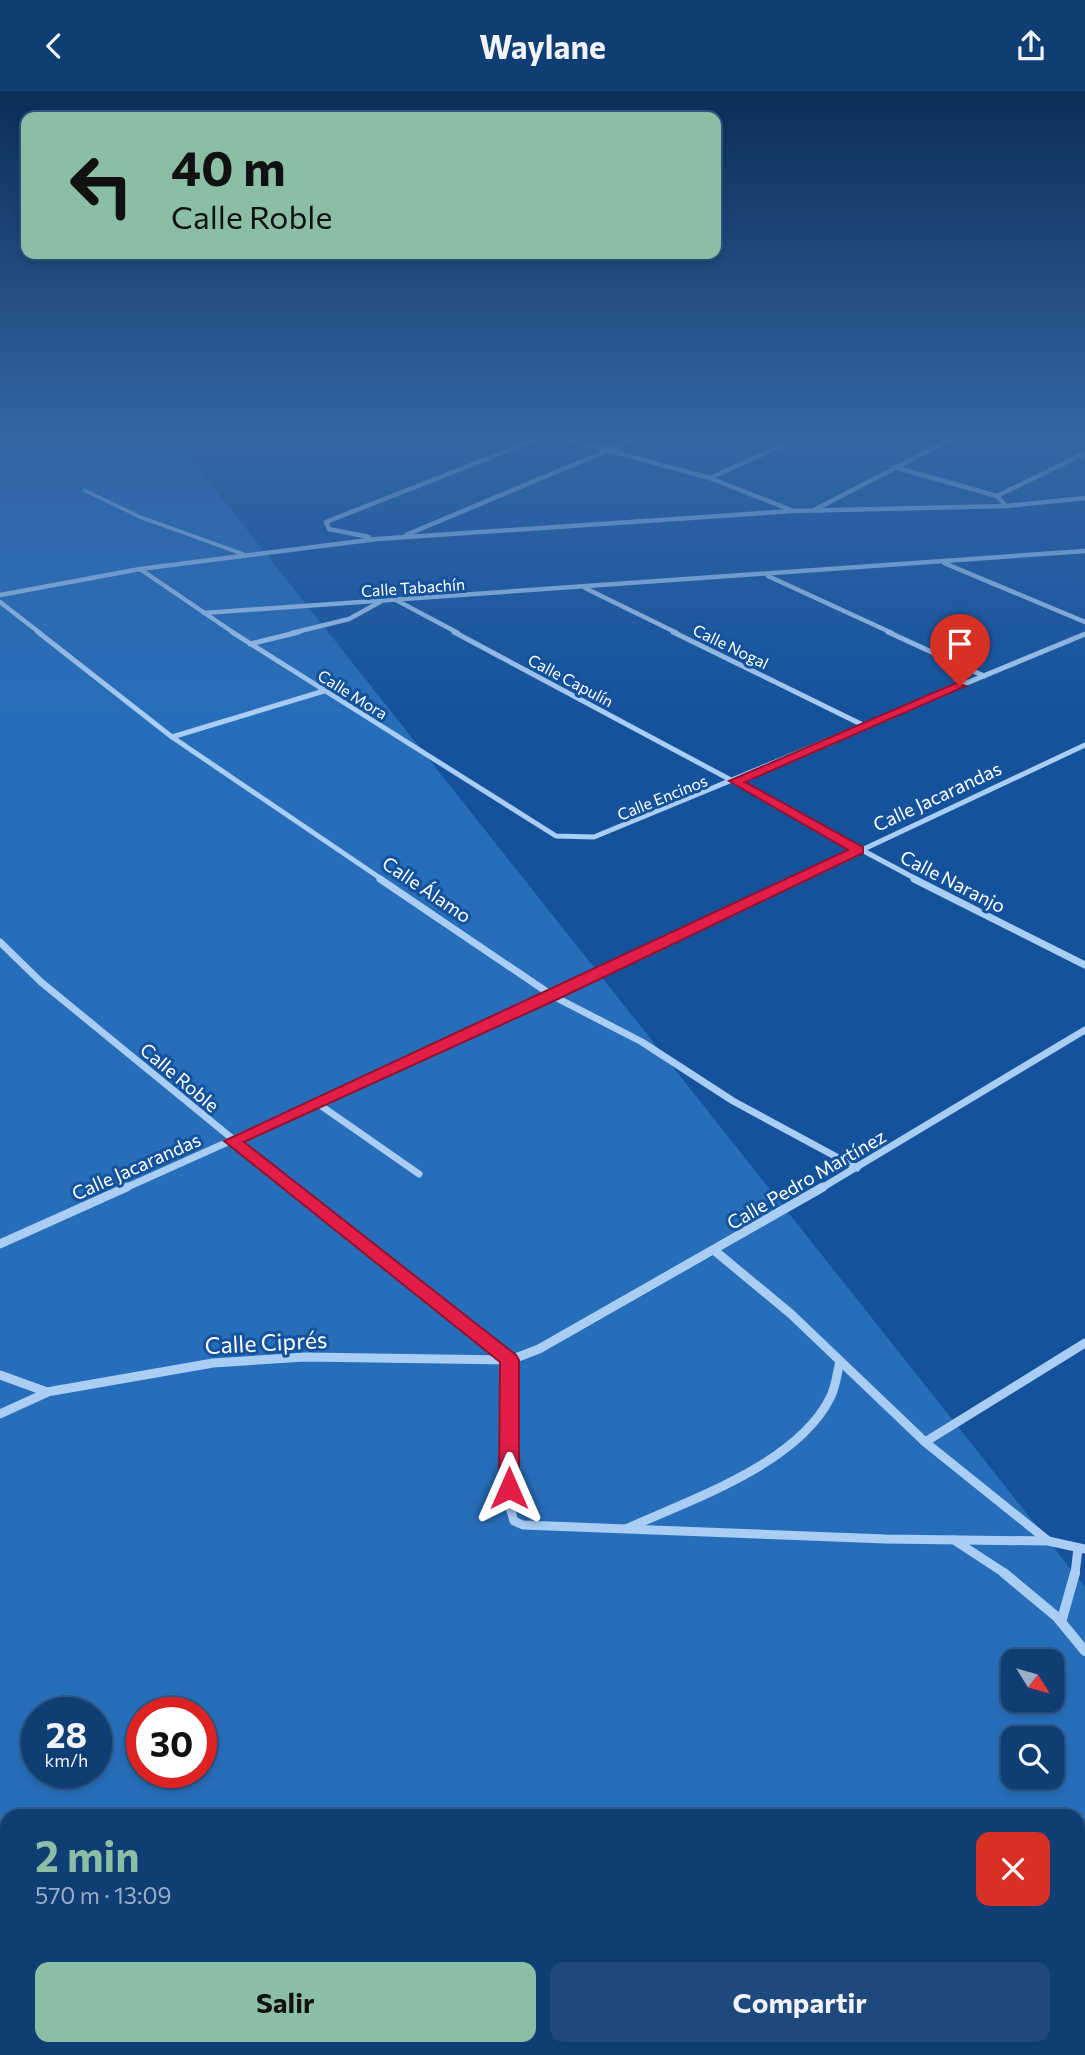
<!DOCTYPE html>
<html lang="es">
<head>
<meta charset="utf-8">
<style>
  :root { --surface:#0f3e75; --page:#1d497d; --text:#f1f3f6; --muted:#9baec5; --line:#2f5787; --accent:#8abfa5 }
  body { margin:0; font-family:Commissioner,sans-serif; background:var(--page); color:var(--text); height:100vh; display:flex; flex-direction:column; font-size:26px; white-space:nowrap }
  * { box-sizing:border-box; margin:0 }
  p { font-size:23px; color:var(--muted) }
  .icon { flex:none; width:38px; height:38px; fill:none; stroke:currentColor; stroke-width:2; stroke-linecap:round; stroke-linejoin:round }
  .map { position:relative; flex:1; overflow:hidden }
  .side { position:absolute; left:0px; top:1718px; width:1085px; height:247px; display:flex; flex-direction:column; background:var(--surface); border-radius:21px 21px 0 0; box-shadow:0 4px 10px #0003,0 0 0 2px var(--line) }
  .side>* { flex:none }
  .guide { position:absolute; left:21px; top:21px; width:700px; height:147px; border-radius:14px; box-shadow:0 4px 10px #0003,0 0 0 2px var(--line); background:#8abfa5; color:#111; overflow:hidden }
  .needle { width:46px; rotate:127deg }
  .tools { position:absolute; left:1001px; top:1558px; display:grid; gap:14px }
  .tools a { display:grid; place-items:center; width:63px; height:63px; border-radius:14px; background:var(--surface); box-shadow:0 4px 10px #0003,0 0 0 2px var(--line); font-size:35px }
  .speed { position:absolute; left:21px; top:1606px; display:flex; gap:14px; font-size:35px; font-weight:700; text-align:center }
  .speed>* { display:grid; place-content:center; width:91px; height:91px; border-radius:50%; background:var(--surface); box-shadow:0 4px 10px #0003,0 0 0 2px var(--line); line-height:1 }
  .speed small { font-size:18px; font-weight:400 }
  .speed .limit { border:10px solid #d22; background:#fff; color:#111 }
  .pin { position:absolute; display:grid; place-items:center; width:60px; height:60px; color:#fff; margin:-72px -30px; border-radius:50% 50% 50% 0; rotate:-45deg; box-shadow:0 0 7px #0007 }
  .pin .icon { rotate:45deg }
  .me { position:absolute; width:77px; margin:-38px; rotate:0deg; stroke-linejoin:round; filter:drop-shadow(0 0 5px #0008) }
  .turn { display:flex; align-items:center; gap:24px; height:147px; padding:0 35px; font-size:32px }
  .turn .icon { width:91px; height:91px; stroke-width:2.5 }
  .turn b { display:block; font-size:49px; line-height:60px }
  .round { display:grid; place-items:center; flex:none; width:74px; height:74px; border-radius:14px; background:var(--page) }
  .overview { display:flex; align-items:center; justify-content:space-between; height:119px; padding:0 35px }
  h1 { font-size:42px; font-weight:700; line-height:52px; color:var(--accent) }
  .action { display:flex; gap:14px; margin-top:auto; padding:14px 35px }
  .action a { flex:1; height:80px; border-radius:14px; background:var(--accent); color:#111; font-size:28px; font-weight:700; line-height:80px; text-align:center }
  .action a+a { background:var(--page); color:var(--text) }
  header { display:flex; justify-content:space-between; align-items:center; height:91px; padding:0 35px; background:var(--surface); font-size:32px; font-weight:700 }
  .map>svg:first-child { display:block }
  .green { fill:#276eba; fill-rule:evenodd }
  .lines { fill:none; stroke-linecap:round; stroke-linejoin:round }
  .service { stroke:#aacdf3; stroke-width:3.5 }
  .minor-far4 { stroke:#aacdf3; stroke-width:4.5 }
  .minor-far3 { stroke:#aacdf3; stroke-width:5 }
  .minor-far2 { stroke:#aacdf3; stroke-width:7 }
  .minor-far1 { stroke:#aacdf3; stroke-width:9 }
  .minor { stroke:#aacdf3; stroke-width:10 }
  .route { fill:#e11d48; stroke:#92132f; stroke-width:2 }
  .labels { text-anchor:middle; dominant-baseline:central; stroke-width:6; stroke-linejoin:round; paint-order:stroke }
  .far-street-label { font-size:16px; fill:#fff; stroke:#14539c }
  .street-label { font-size:19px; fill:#fff; stroke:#14539c }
  .near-street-label { font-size:23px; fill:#fff; stroke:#14539c }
</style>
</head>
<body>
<header><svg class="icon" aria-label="back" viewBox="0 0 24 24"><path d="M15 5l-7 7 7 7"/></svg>Waylane<svg class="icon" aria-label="share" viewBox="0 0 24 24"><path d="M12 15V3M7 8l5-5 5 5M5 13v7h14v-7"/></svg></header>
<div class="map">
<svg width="1085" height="1964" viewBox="0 0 1085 1964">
  <rect width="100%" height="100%" fill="#14539c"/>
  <!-- green -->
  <path class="green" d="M0,344H172L1085,1496V1964H0ZM1013,1570H1052V1608H1013ZM37,1622H96V1682H37ZM142,1622H201V1682H142ZM1013,1647H1052V1685H1013ZM7,1726H1078V1958H7Z"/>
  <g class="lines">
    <!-- service -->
    <path class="service" d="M84,399L140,426L243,463"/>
    <!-- minor-far4 -->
    <g class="minor-far4">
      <path d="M552,344L710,387L791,419"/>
      <path d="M894,376L997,405"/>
      <path d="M710,387L805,344"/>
      <path d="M1006,415L997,405L1085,362"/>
      <path d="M814,419L959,344"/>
      <path d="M406,444L644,344"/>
      <path d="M369,446L329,438L326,431L547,344"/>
      <path d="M944,472L1085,531"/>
      <path d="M140,478L234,542"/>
      <path d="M768,485L892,542"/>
      <path d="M585,497L677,542"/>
      <path d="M0,504L140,478L377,448L792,420L1006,415L1085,407"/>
      <path d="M396,509L458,542"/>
      <path d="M0,511L40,542"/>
      <path d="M204,522L1085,460"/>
      <path d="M292,542L349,528L380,511"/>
    </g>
    <!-- minor-far3 -->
    <g class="minor-far3">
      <path d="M38,541L172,646L383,789"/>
      <path d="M232,541L556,745L594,746L1085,543"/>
      <path d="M454,541L918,789"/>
      <path d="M673,541L867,636"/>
      <path d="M888,541L984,585"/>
      <path d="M250,553L299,541"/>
      <path d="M172,646L324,600"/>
      <path d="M798,789L1085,654"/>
    </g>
    <!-- minor-far2 -->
    <g class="minor-far2">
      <path d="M380,788L553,905L642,951L733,1010L857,1077"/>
      <path d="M914,788L1085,874"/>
      <path d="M0,851L41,891L294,1098"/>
      <path d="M317,1012L419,1083"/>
      <path d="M123,1098L553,905L802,788"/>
      <path d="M820,1098L1085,939"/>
    </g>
    <!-- minor-far1 -->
    <g class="minor-far1">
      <path d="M291,1096L510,1269L508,1410L514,1430L523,1434L886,1448L1048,1450L1085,1458"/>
      <path d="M0,1153L127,1096"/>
      <path d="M715,1160L791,1223L925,1351L1047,1449"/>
      <path d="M0,1284L47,1301L213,1272L305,1266L510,1269L539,1258L823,1096"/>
      <path d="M0,1323L46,1302"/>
      <path d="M925,1351L1085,1252"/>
      <path d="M628,1437C692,1408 797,1373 830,1307C836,1296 837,1282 840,1270"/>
      <path d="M954,1449L1006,1483"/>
      <path d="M1075,1483L1078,1457"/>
    </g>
    <!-- minor -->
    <g class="minor">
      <path d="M1004,1482L1057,1526L1085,1560"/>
      <path d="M1062,1528L1075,1482"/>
    </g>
  </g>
  <!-- sky -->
  <linearGradient id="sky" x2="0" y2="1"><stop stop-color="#0b2e56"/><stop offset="0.56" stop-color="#3466a4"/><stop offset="1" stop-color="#3466a4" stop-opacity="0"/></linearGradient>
  <rect width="1085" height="619" fill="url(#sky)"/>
  <!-- route -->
  <path class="route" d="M956,592L966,595L745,691L863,756V762L558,908L244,1051L516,1264L519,1269V1397L516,1403H502L499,1397L500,1271L224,1050L848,759L729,690Z"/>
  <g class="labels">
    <!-- far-street labels -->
    <g class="far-street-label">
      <text transform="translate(413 496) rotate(-4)">Calle Tabachín</text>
      <text transform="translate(731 555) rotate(26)">Calle Nogal</text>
      <text transform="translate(571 589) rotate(28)">Calle Capulín</text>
      <text transform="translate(353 603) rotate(32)">Calle Mora</text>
      <text transform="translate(662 706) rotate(-22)">Calle Encinos</text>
    </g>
    <!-- street labels -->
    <g class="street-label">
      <text transform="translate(937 705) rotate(-25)">Calle Jacarandas</text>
      <text transform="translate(953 790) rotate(27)">Calle Naranjo</text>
      <text transform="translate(427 798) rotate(34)">Calle Álamo</text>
      <text transform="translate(180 986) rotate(40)">Calle Roble</text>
      <text transform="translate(136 1075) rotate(-24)">Calle Jacarandas</text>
      <text transform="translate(806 1088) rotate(-30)">Calle Pedro Martínez</text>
    </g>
    <!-- near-street labels -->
    <g class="near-street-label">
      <text transform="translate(266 1251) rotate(-3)">Calle Ciprés</text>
    </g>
  </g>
</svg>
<div class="tools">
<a><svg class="needle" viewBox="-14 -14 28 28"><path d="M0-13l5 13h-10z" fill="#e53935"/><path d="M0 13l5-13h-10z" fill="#9baec5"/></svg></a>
<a><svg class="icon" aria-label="search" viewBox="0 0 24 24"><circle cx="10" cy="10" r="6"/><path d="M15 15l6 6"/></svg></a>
</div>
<div class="speed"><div>28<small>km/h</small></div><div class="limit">30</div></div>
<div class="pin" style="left:960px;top:595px;background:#d93025"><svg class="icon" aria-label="arrive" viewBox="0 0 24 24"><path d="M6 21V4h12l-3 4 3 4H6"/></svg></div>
<svg class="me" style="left:509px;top:1397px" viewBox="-20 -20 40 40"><path d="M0-17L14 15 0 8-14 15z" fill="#e11d48" stroke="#fff" stroke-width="4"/></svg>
<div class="guide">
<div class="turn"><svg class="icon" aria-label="left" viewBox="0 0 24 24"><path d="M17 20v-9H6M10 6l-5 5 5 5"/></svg><div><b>40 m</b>Calle Roble</div></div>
</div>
<section class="side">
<div class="overview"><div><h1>2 min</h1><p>570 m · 13:09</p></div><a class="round" style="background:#d93025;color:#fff"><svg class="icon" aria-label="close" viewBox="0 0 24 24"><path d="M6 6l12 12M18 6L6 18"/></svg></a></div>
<div class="action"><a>Salir</a><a>Compartir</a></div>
</section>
</div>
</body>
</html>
